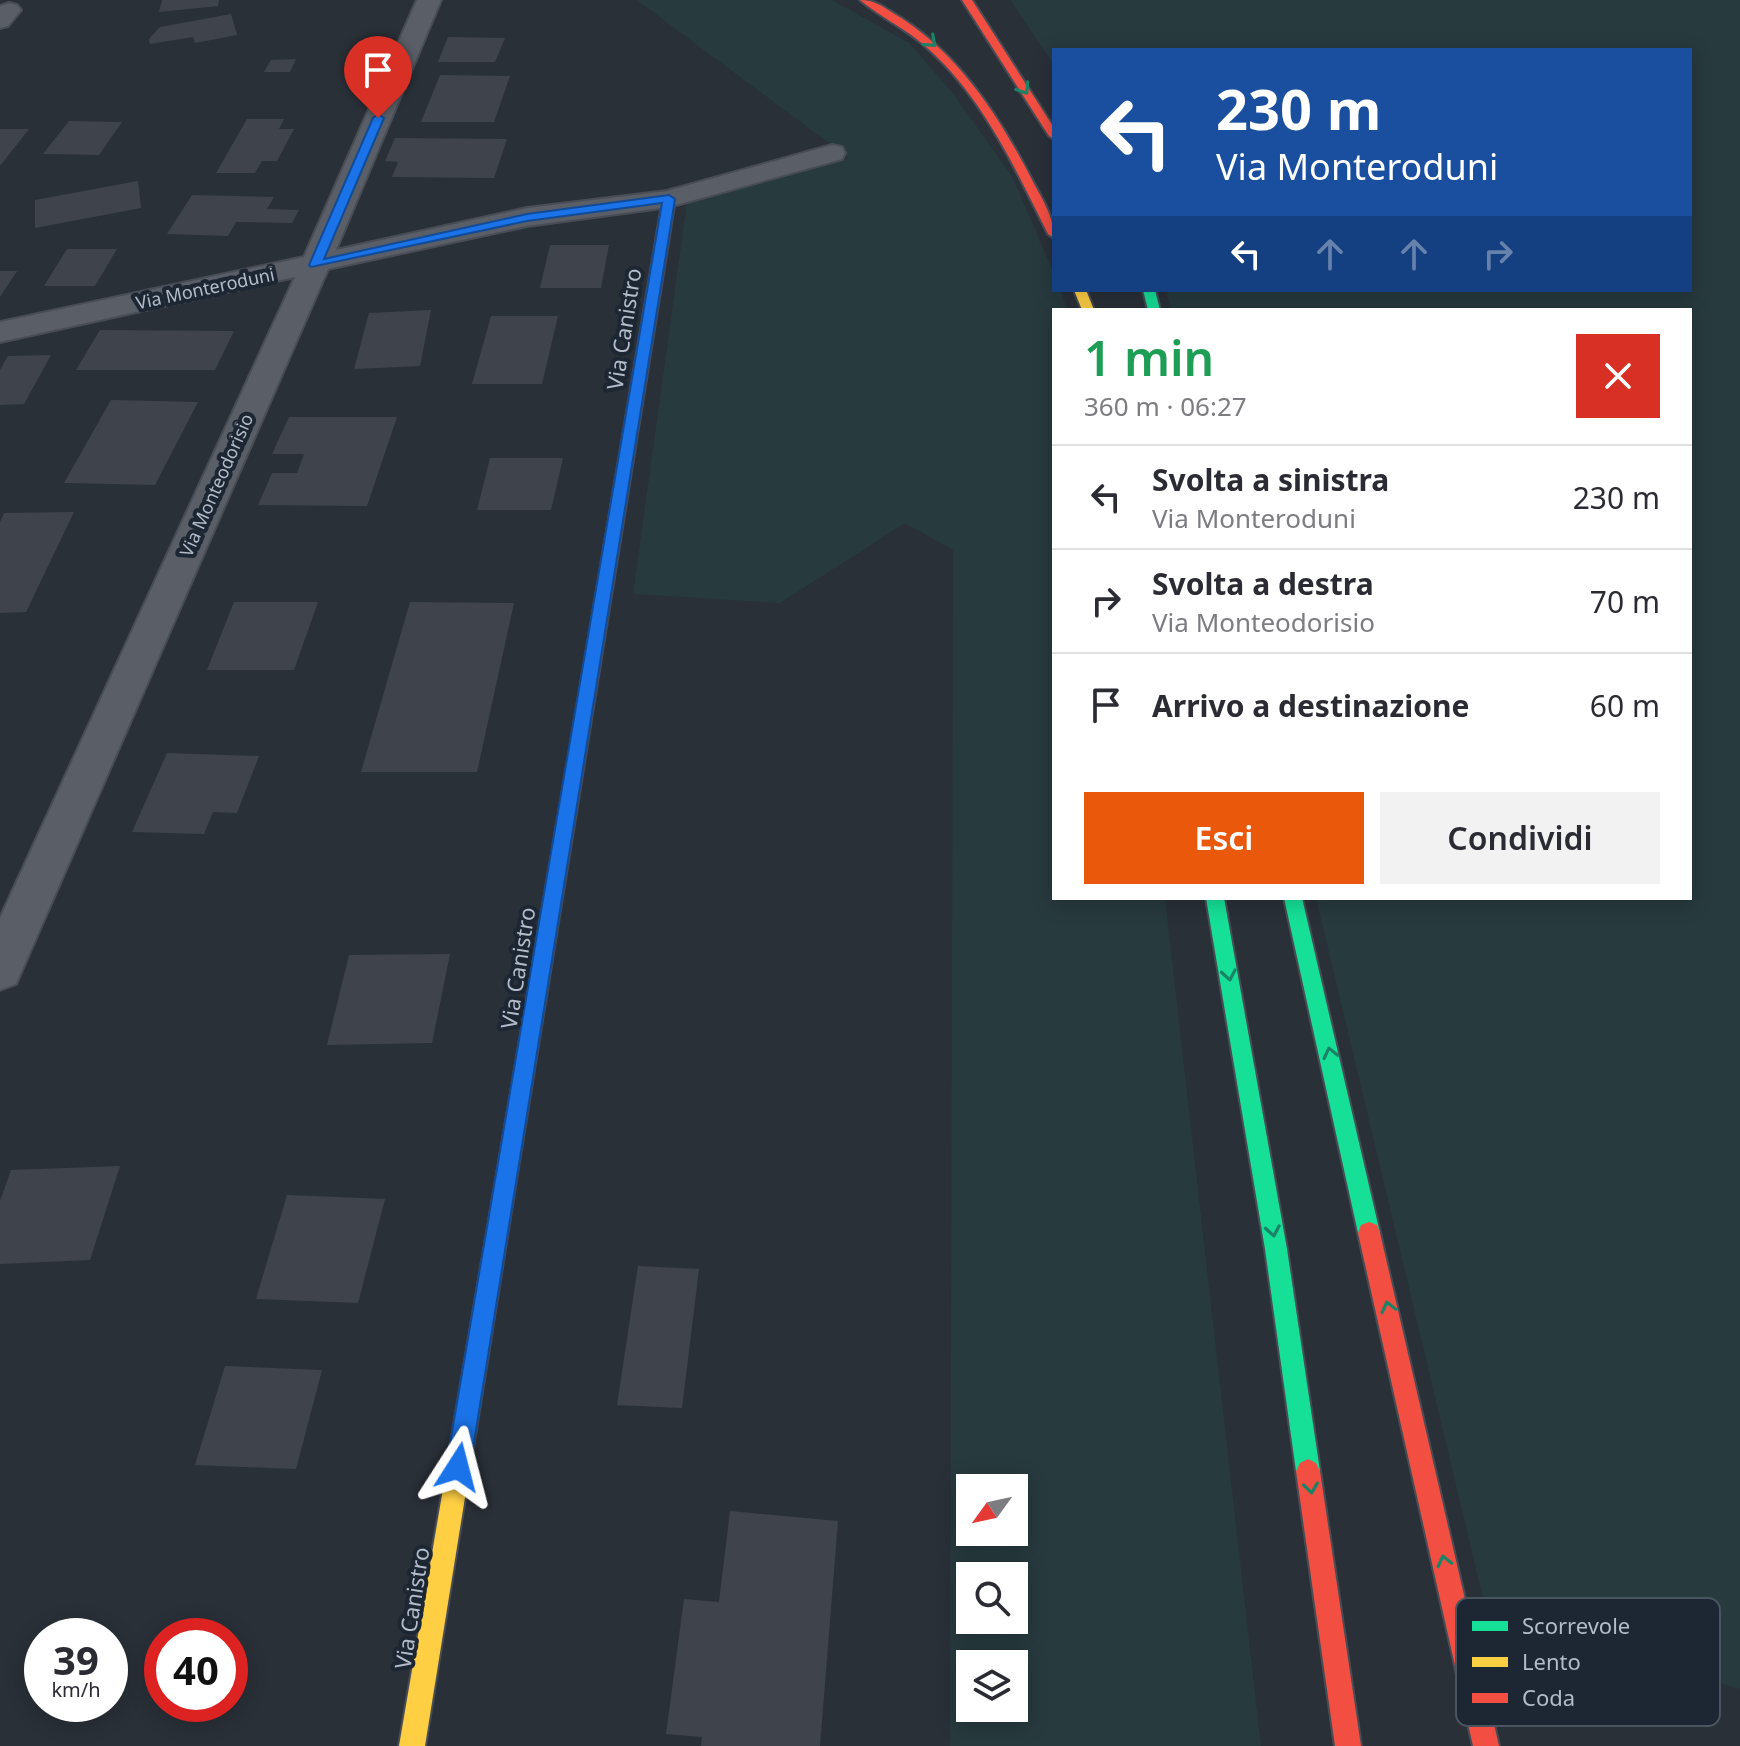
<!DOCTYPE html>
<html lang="it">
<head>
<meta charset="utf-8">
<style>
  :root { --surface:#fff; --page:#f2f2f3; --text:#2b2b33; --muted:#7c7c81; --line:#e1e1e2; --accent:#ea580c }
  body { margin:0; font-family:"Noto Sans",sans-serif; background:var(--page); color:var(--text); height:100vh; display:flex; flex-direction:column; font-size:30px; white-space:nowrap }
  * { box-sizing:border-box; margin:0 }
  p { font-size:26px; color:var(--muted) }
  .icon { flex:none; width:44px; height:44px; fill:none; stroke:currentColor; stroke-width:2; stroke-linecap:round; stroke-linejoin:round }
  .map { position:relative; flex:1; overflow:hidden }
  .side { position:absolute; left:1052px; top:308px; width:640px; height:592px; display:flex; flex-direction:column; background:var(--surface); border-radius:0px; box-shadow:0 4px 20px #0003 }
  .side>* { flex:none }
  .top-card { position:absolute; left:1052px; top:48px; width:640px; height:244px; border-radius:0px; box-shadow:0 4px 20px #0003; background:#1a4fa0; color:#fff; overflow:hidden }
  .needle { width:52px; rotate:237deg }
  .fabs { position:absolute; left:956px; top:1474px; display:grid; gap:16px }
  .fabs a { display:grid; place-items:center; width:72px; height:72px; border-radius:0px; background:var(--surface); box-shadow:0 4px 20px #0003; font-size:40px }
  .speed { position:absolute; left:24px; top:1618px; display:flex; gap:16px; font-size:40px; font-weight:700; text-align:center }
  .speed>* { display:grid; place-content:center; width:104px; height:104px; border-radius:50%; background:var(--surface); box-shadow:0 4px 20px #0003; line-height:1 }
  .speed small { font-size:20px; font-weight:400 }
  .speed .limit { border:12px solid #d22; background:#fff; color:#111 }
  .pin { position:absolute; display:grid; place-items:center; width:68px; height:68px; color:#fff; margin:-82px -34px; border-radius:50% 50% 50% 0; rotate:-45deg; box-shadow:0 0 8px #0007 }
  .pin .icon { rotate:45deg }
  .me { position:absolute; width:88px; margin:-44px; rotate:9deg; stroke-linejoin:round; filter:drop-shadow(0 0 6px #0008) }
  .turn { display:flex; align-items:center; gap:28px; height:168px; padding:0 32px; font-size:36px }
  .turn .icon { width:104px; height:104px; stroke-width:2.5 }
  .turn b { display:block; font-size:56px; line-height:68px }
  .lanes { display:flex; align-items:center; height:76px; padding:0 32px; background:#0003; justify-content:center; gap:40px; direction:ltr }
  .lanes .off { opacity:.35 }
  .round { display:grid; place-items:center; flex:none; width:84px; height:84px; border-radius:0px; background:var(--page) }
  .summary { display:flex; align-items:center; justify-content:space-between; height:136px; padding:0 32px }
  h1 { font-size:48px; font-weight:600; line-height:60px; color:#1e9e55 }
  .primary-button { display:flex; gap:16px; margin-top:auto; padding:16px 32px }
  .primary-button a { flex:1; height:92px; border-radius:0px; background:var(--accent); color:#fff; font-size:32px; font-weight:600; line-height:92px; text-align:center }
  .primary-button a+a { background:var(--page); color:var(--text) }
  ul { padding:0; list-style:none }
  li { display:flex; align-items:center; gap:24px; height:104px; padding:0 32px; border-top:2px solid var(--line) }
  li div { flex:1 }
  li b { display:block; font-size:30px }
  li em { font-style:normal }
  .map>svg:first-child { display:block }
  .green { fill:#273a3e; fill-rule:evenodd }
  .building { fill:#3f444c }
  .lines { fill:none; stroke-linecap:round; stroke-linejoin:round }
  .street-casing { stroke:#484c55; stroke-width:4 }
  .fast-casing { stroke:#484c55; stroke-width:4 }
  .slow-casing { stroke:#484c55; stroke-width:4 }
  .jam-casing { stroke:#484c55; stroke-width:4 }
  .street { fill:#5a5e66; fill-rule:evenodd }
  .fast { fill:#16e098; fill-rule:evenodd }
  .slow { fill:#ffcf43; fill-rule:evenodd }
  .jam { fill:#f24e42; fill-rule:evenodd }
  .oneway { stroke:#1a8366 }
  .route { fill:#1a73e8; stroke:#114b97; stroke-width:2 }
  .labels { text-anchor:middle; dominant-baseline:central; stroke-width:8; stroke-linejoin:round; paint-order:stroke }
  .far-street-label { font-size:18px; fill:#b4bcc9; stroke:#1d2633 }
  .street-label { font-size:22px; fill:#b4bcc9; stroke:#1d2633 }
  .key { fill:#1d2633; stroke:#4a5360; stroke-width:2 }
  .key-label { font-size:22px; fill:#b4bcc9 }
</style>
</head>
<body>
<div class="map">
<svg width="1740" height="1746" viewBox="0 0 1740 1746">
  <rect width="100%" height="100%" fill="#2a3038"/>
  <!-- green -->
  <g class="green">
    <path d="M637,0H832L909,43L952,92L1012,176L1054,273V290H1061L1067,310H1054V898H1165L1261,1746H950L953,550L905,523L780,603L633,594L687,202L849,158ZM970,1488H1014V1532H970ZM970,1576H1014V1620H970ZM970,1664H1014V1708H970Z"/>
    <path d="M1010,0H1740V1689L1487,1615L1316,898H1690V310H1171L1166,290H1690V50H1054V65Z"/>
  </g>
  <!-- building -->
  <g class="building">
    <path d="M162,0H219L218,6L159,12Z"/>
    <path d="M231,14L237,35L195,43L193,37L150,44L149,39L160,27Z"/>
    <path d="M448,37L505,38L495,62H438Z"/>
    <path d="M296,59L290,72H264L271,60Z"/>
    <path d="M440,75L510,76L494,122H421Z"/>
    <path d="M247,119H284L279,129H294L277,161H262L255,173H216Z"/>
    <path d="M69,121L122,122L99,155L43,154Z"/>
    <path d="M0,129H29L0,166Z"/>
    <path d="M395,138L507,139L494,178L392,177L398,162L385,161Z"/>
    <path d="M138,181L141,208L35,228V200Z"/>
    <path d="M192,195L274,197L267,209L299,210L292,223L236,222L228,236L167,234Z"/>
    <path d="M550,245H609L601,288H540Z"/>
    <path d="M67,249H117L95,286H44Z"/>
    <path d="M0,271H17L0,297Z"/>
    <path d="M431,310L420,366L354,369L369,313Z"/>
    <path d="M491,316H558L542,384H472Z"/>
    <path d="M100,330L234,331L215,370H76Z"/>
    <path d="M51,355L24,404L0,405V370L8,356Z"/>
    <path d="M111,400L198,402L155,485L64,483Z"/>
    <path d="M289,417H397L367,506L258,505L272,473H297L304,454H272Z"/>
    <path d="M490,458H563L551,510H477Z"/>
    <path d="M74,512L26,612L0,613V522L4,513Z"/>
    <path d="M234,602H318L294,670H207Z"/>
    <path d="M410,602L514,603L477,772H361Z"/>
    <path d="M167,753L259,756L237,813L213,812L204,834L132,832Z"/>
    <path d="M450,954L432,1043L327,1045L349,955Z"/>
    <path d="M120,1166L90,1260L0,1264V1201L11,1170Z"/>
    <path d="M287,1195L385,1199L358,1303L256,1299Z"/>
    <path d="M638,1266L699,1269L682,1408L617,1405Z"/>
    <path d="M225,1366L322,1370L296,1469L195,1465Z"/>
    <path d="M730,1511L838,1521L820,1746H701L702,1737L666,1734L684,1599L719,1602Z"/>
  </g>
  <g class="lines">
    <defs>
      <g id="street">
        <path d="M417,0H441L336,250L527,208L667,191L832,145L842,147L845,153L842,159L669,207L527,226L328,269L16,984L0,990V918L295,277L0,342V322L304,257Z"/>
        <path d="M9,3L17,5L21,10L8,26L0,28V6Z"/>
      </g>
      <g id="fast">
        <path d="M1143,290H1155L1160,310H1148Z"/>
        <path d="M582,719L590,726L518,1168L515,1175L508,1178L501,1175L498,1168L574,726Z"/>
        <path d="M1206,898H1224L1287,1249L1320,1471L1316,1479L1308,1483L1300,1479L1296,1471L1265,1249Z"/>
        <path d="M1284,898H1302L1380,1233L1377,1241L1369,1244L1361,1241L1358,1233Z"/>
      </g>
      <g id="slow">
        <path d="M1074,290H1086L1094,310H1082Z"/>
        <path d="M508,1158L515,1161L518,1168L425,1746H399L498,1168L501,1161Z"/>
      </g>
      <g id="jam">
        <path d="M860,0C874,0 882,6 893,13C956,50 997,113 1030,176C1040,196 1054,215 1054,238L1048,234C1015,168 982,95 925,46C905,28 880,17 860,0Z"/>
        <path d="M962,0H972L1054,128V139L1049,136Z"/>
        <path d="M669,196L675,199L590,726L582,733L574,726L663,199Z"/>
        <path d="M1369,1222L1377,1225L1380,1233L1499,1746H1473L1358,1233L1361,1225Z"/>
        <path d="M1308,1459L1316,1463L1320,1471L1361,1746H1335L1296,1471L1300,1463Z"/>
      </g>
    </defs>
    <!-- street casing -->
    <use href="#street" class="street-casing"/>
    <!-- fast casing -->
    <use href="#fast" class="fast-casing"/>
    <!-- slow casing -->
    <use href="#slow" class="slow-casing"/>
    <!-- jam casing -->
    <use href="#jam" class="jam-casing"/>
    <!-- street -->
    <use href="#street" class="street"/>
    <!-- fast -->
    <use href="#fast" class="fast"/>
    <!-- slow -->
    <use href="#slow" class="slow"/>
    <!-- jam -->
    <use href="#jam" class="jam"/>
  </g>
  <!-- one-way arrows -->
  <defs><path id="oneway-chevron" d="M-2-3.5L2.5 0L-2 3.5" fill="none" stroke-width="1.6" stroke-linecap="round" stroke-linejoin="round" transform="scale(2)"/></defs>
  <g class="oneway">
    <use href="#oneway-chevron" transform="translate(931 42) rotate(42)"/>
    <use href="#oneway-chevron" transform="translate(1024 89) rotate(57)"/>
    <use href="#oneway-chevron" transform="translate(1229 975) rotate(80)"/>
    <use href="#oneway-chevron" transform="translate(1330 1053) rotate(-103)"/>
    <use href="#oneway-chevron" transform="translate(1273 1231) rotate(80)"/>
    <use href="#oneway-chevron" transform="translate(1388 1307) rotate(-103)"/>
    <use href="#oneway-chevron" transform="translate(1311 1488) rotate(82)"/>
    <use href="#oneway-chevron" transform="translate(1444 1561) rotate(-103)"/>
  </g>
  <!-- route -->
  <path class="route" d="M378,114L384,118L324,259L527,214L669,195L675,199L470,1467L467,1476L458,1479L450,1476L446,1467L662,203L527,221L311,267L309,265L373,118Z"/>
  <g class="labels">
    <!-- far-street labels -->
    <g class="far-street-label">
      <text transform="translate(205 288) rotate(-12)">Via Monteroduni</text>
      <text transform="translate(216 485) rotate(-66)">Via Monteodorisio</text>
    </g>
    <!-- street labels -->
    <g class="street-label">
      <text transform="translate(623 329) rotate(-81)">Via Canistro</text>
      <text transform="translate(517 968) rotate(-81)">Via Canistro</text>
      <text transform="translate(411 1608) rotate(-81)">Via Canistro</text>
    </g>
  </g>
  <!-- legend -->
  <rect x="1456" y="1598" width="264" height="128" rx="12" class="key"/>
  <rect x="1472" y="1621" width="36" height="10" fill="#16e098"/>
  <rect x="1472" y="1657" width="36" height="10" fill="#ffcf43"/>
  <rect x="1472" y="1693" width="36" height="10" fill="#f24e42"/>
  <g class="key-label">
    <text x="1522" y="1634">Scorrevole</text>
    <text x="1522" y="1670">Lento</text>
    <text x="1522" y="1706">Coda</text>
  </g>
</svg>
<div class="fabs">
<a><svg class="needle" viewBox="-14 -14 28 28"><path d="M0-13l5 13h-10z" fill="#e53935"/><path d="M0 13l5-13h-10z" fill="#7c7c81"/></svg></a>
<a><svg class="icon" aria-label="search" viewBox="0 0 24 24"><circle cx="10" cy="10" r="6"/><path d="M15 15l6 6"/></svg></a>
<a><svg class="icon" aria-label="layers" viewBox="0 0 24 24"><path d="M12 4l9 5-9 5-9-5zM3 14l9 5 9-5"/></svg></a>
</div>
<div class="speed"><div>39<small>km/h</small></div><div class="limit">40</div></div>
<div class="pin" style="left:378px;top:118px;background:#d93025"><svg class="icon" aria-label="arrive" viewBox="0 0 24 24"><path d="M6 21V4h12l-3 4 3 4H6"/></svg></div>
<svg class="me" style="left:458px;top:1467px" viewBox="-20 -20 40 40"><path d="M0-17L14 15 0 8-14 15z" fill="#1a73e8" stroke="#fff" stroke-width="4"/></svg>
<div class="top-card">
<div class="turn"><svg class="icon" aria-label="left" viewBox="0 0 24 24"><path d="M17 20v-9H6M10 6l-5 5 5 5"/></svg><div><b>230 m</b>Via Monteroduni</div></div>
<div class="lanes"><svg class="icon" aria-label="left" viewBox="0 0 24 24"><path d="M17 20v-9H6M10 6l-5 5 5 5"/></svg><svg class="icon off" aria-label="ahead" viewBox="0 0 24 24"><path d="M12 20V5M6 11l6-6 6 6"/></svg><svg class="icon off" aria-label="ahead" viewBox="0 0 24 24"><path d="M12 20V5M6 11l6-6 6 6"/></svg><svg class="icon off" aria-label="right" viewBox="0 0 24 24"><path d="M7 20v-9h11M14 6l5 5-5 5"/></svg></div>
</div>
<section class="side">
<div class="summary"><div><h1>1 min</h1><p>360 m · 06:27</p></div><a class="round" style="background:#d93025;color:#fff"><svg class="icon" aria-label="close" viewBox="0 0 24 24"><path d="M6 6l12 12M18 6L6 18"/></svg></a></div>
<ul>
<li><svg class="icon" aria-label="left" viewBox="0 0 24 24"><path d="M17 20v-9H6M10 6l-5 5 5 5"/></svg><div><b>Svolta a sinistra</b><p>Via Monteroduni</p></div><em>230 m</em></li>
<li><svg class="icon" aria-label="right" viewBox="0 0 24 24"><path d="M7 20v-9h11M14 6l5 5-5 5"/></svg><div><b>Svolta a destra</b><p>Via Monteodorisio</p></div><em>70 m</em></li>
<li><svg class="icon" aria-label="arrive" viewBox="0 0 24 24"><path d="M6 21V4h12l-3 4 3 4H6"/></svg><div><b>Arrivo a destinazione</b></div><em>60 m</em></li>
</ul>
<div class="primary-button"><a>Esci</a><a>Condividi</a></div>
</section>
</div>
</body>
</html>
